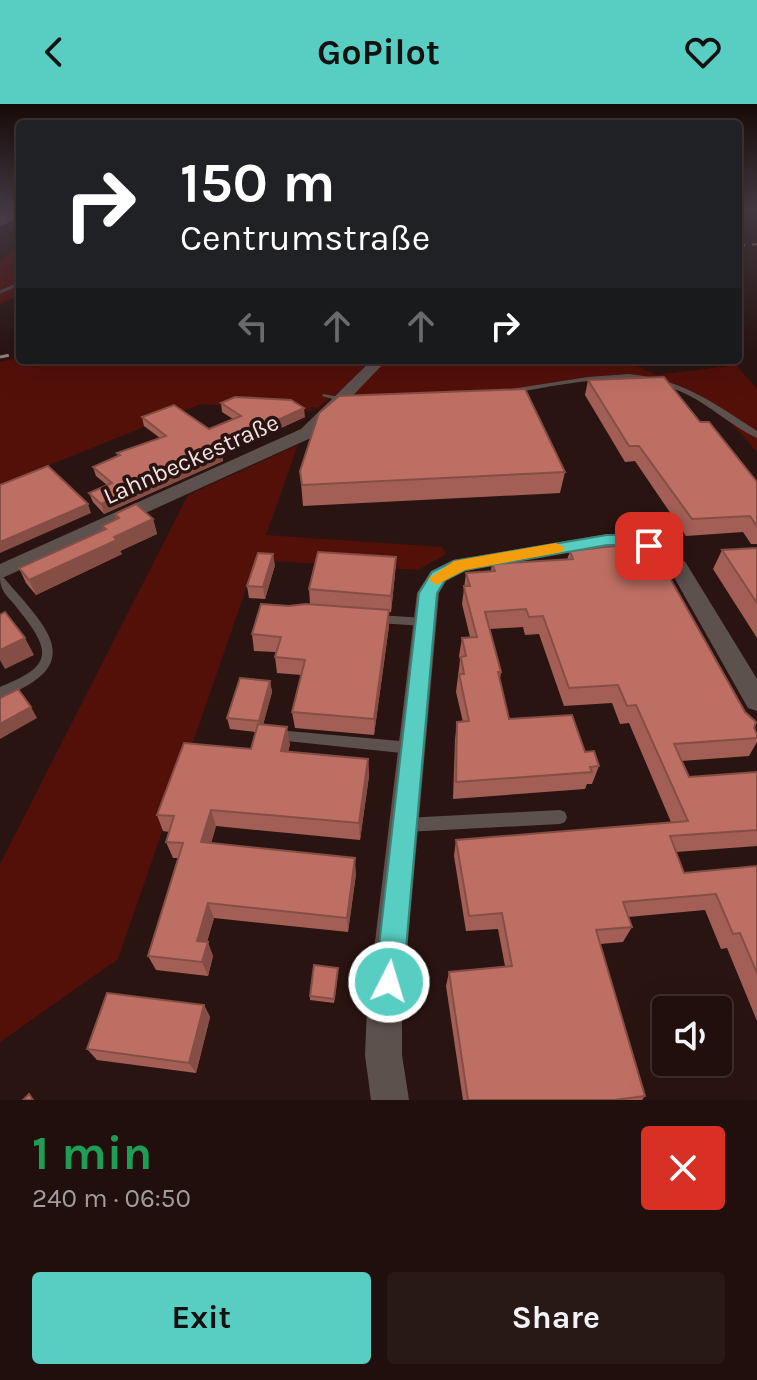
<!DOCTYPE html>
<html lang="en">
<head>
<meta charset="utf-8">
<style>
  :root { --surface:#200f0d; --page:#281816; --text:#f1f3f6; --muted:#a29c9d; --line:#3d2f2e; --accent:#57cec1 }
  body { margin:0; font-family:Karla,sans-serif; background:var(--page); color:var(--text); height:100vh; display:flex; flex-direction:column; font-size:30px; white-space:nowrap }
  * { box-sizing:border-box; margin:0 }
  p { font-size:26px; color:var(--muted) }
  .icon { flex:none; width:44px; height:44px; fill:none; stroke:currentColor; stroke-width:2; stroke-linecap:round; stroke-linejoin:round }
  .map { position:relative; height:996px; overflow:hidden }
  .drawer { display:flex; flex-direction:column; background:var(--surface); flex:1 }
  .drawer>* { flex:none }
  .guide { position:absolute; left:16px; top:16px; width:726px; height:244px; border-radius:8px; box-shadow:0 8px 32px #0002,0 0 0 2px var(--line); background:#202124; color:#fff; overflow:hidden }
  .controls { position:absolute; left:652px; top:892px; display:grid; gap:16px }
  .controls a { display:grid; place-items:center; width:80px; height:80px; border-radius:8px; background:var(--surface); box-shadow:0 8px 32px #0002,0 0 0 2px var(--line); font-size:40px }
  .pin { position:absolute; display:grid; place-items:center; width:68px; height:68px; color:#fff; margin:-34px; border-radius:16px; box-shadow:0 4px 12px #0006 }
  .me { position:absolute; width:88px; margin:-44px; rotate:5deg; stroke-linejoin:round; filter:drop-shadow(0 0 6px #0008) }
  .turn { display:flex; align-items:center; gap:28px; height:168px; padding:0 32px; font-size:36px }
  .turn .icon { width:104px; height:104px; stroke-width:2.5 }
  .turn b { display:block; font-size:56px; line-height:68px }
  .lanes { display:flex; align-items:center; height:76px; padding:0 32px; background:#0003; justify-content:center; gap:40px; direction:ltr }
  .lanes .off { opacity:.35 }
  .round { display:grid; place-items:center; flex:none; width:84px; height:84px; border-radius:8px; background:var(--page) }
  .summary { display:flex; align-items:center; justify-content:space-between; height:136px; padding:0 32px }
  h1 { font-size:48px; font-weight:700; line-height:60px; color:#1e9e55 }
  .button { display:flex; gap:16px; margin-top:auto; padding:16px 32px }
  .button a { flex:1; height:92px; border-radius:8px; background:var(--accent); color:#111; font-size:32px; font-weight:700; line-height:92px; text-align:center }
  .button a+a { background:var(--page); color:var(--text) }
  header { display:flex; justify-content:space-between; align-items:center; height:104px; padding:0 32px; background:var(--accent); color:#111; font-size:36px; font-weight:700 }
  .map>svg:first-child { display:block }
  .green { fill:#531009 }
  .lines { fill:none; stroke-linecap:round; stroke-linejoin:round }
  .stream-far1 { stroke:#4a4846; stroke-width:2 }
  .stream { stroke:#4a4846; stroke-width:3 }
  .service { fill:#5d514e; fill-rule:evenodd }
  .minor { fill:#5d514e; fill-rule:evenodd }
  .rail-far1 { stroke:#937f7c; stroke-width:2; stroke-dasharray:7 7; stroke-linecap:butt }
  .rail { stroke:#937f7c; stroke-width:3; stroke-dasharray:9 9; stroke-linecap:butt }
  .wall { fill:#a35f55 }
  .shaded-wall { fill:#854e45 }
  .building { fill:#be6f63; stroke:#854e45; stroke-width:2 }
  .route { fill:#57cec1; stroke:#39867d; stroke-width:2 }
  .slow { fill:#f59e0b }
  .labels { text-anchor:middle; dominant-baseline:central; stroke-width:7; stroke-linejoin:round; paint-order:stroke }
  .street-label { font-size:24px; fill:#f5e4e1; stroke:#2a1411 }
</style>
</head>
<body>
<header><svg class="icon" aria-label="back" viewBox="0 0 24 24"><path d="M15 5l-7 7 7 7"/></svg>GoPilot<svg class="icon" aria-label="heart" viewBox="0 0 24 24"><path d="M12 20l-8-8c-3-5 5-10 8-4 3-6 11-1 8 4z"/></svg></header>
<div class="map">
<svg width="757" height="996" viewBox="0 0 757 996">
  <rect width="100%" height="100%" fill="#2a1411"/>
  <!-- green -->
  <g class="green">
    <path d="M20,141V191L0,200V157Z"/>
    <path d="M20,253V256H378L318,304L311,303L312,307L201,300L0,381V258Z"/>
    <path d="M383,256H625L656,271L736,261L757,285V348C731,318 707,289 667,277C620,262 534,283 484,290C437,296 390,299 343,303Z"/>
    <path d="M298,341L266,431L442,443L446,450L418,466L256,456L118,855L0,938V760L188,391Z"/>
  </g>
  <g class="lines">
    <!-- stream-far1 -->
    <path class="stream-far1" d="M7,185L20,179"/>
    <!-- stream -->
    <path class="stream" d="M0,188L12,183"/>
    <!-- service -->
    <g class="service">
      <path d="M629,270C682,275 714,299 757,327V334C733,323 712,303 688,291C633,262 570,280 511,289L507,287L511,285L588,273Z"/>
      <path d="M323,290L340,293L344,295L340,297L322,292Z"/>
      <path d="M0,473L4,474C48,525 89,561 0,594V583C13,577 36,569 41,555C48,539 23,512 14,500C6,491 0,486 0,473Z"/>
      <path d="M377,511L425,514L431,518L425,522L377,519L371,515Z"/>
      <path d="M277,626L411,638L416,640L418,644L416,648L411,650L277,636L272,635L270,631L272,627Z"/>
      <path d="M560,706L565,708L567,713L565,718L560,720L405,728L400,726L398,721L400,716L405,714Z"/>
    </g>
    <!-- minor -->
    <g class="minor">
      <path d="M372,256H387L313,333L0,475V460L301,325Z"/>
      <path d="M607,430C638,434 664,435 686,459L757,575V607L748,604L671,468C663,460 657,453 646,449C606,432 510,459 465,467L446,477L439,489L402,904V951L409,996H371L365,951L367,904L417,489L431,467L453,456Z"/>
    </g>
    <!-- rail-far1 -->
    <path class="rail-far1" d="M738,142L757,140"/>
    <!-- rail -->
    <path class="rail" d="M0,253L20,249"/>
  </g>
  <!-- wall -->
  <g class="wall">
    <path d="M588,276L757,378V440H751L743,428L686,432L635,357L625,358L585,291Z"/>
    <path d="M221,299L305,313L222,351L223,357L104,410L93,398L89,389L107,381L96,372L93,363L118,352L117,349L160,334L144,322L142,313L209,325L233,315L222,308Z"/>
    <path d="M300,367L565,368L560,389L303,402Z"/>
    <path d="M115,410L153,415L157,430L120,447L122,450L36,491L26,479L19,464L104,426L102,422L116,415Z"/>
    <path d="M757,444V534L713,465L722,446Z"/>
    <path d="M570,447L754,624L757,630V638L749,652L681,657L689,673L757,668V742L676,748L684,769L757,762V917L727,844L721,845L705,806L628,813L632,823L623,838L600,840L645,992L642,996H463L446,882L449,868L505,862L498,825L466,827L454,752L456,736L671,718L629,619L620,620L612,599L564,602L539,530L525,531L523,523L490,525L501,568L500,575L509,615L585,648L599,662L592,680H587L585,685L453,695L455,636L457,618H463L456,588L460,556L459,552L462,534L470,533L462,500L466,469L491,467L492,460L567,456Z"/>
    <path d="M396,453L395,470L391,508H389V522L374,631L295,624L292,608L301,571L277,569L275,553L276,548L254,547L252,530L289,502L310,500L309,485Z"/>
    <path d="M275,461L265,495L249,494L247,482Z"/>
    <path d="M270,577L272,588L263,621L290,640L288,648L368,655L369,672L360,736L216,722L211,739L356,770L348,828L214,814L207,838L213,852L208,872L156,866L148,852L178,754H173L166,738L169,728L163,727L157,711L251,645L256,628L230,625L227,614Z"/>
    <path d="M338,868L334,899L310,896V892Z"/>
    <path d="M204,901L210,913L196,969L97,956L87,945Z"/>
  </g>
  <!-- shaded-wall -->
  <g class="shaded-wall">
    <path d="M20,106V112L0,123V117Z"/>
    <path d="M304,304L305,313L222,351L223,357L104,410L101,400L216,344Z"/>
    <path d="M88,400L91,409L0,449V438Z"/>
    <path d="M153,415L157,430L120,447L122,450L36,491L29,476L114,433Z"/>
    <path d="M273,450L275,461L265,495L263,483Z"/>
    <path d="M396,453L395,470L391,508V492Z"/>
    <path d="M389,506V522L374,631V615Z"/>
    <path d="M25,534L34,551L5,565L0,556V546Z"/>
    <path d="M270,577L272,588L261,628L259,617Z"/>
    <path d="M31,603L37,614L0,635V620Z"/>
    <path d="M287,623L290,640L284,664L281,647Z"/>
    <path d="M368,655L369,672L360,736L359,719Z"/>
    <path d="M211,706L216,722L207,754L201,738Z"/>
    <path d="M355,754L356,770L348,828L347,814Z"/>
    <path d="M208,799L214,814L203,851L197,837Z"/>
    <path d="M208,838L213,852L208,872L202,858Z"/>
    <path d="M204,901L210,913L196,969L189,959Z"/>
  </g>
  <!-- building -->
  <g class="building">
    <path d="M0,106H20L0,117Z"/>
    <path d="M664,273L700,318H709L757,378V422L750,412L692,415L639,342H629L588,276Z"/>
    <path d="M525,285L565,368L302,381L300,367L319,309L339,292Z"/>
    <path d="M235,293L291,296L304,304L216,344L221,347L101,400L89,389L112,379L93,363L120,351L117,349L166,332L142,313L174,301L209,325L241,312L221,299Z"/>
    <path d="M48,362L88,400L0,438V381Z"/>
    <path d="M136,400L153,415L114,433L117,436L29,476L19,464L106,425L102,422L119,414L115,410Z"/>
    <path d="M640,439L644,445H649L656,458H661L745,608L756,618L754,624L757,630V634L674,640L689,673L757,668V726L670,732L684,769L757,762V869L740,829L733,830L716,790L623,798L632,823L596,826L645,992L614,996H468L449,868L512,862L502,809L469,812L456,736L688,717L636,601L627,602L618,581L569,584L543,512L529,513L526,505L485,508L501,568H498L509,615L572,611L585,648L594,647L599,662L590,663L592,668L456,678L457,618L469,617L459,570H464L461,553L466,552L462,534L477,533L465,488L464,482H470L466,469L495,467L492,460L573,455L570,447Z"/>
    <path d="M757,444V499L722,446Z"/>
    <path d="M318,448L396,453L391,492L309,485Z"/>
    <path d="M258,449L273,450L263,483L247,482Z"/>
    <path d="M261,500L289,502L306,500L389,506L374,615L292,608L305,556L275,553L281,533L252,530Z"/>
    <path d="M5,508L25,534L0,546V511Z"/>
    <path d="M240,574L270,577L259,617L227,614Z"/>
    <path d="M18,585L31,603L0,620V594Z"/>
    <path d="M258,620L287,623L281,647L368,655L359,719L211,706L201,738L355,754L347,814L208,799L197,837L208,838L202,858L148,852L183,739L166,738L174,712L157,711L184,639L251,645Z"/>
    <path d="M314,861L338,864L334,895L310,892Z"/>
    <path d="M107,889L204,901L189,959L87,945Z"/>
    <path d="M29,990L33,996H23Z"/>
  </g>
  <!-- sky -->
  <linearGradient id="sky" x2="0" y2="1"><stop stop-color="#170b09"/><stop offset="0.43" stop-color="#443a43"/><stop offset="1" stop-color="#443a43" stop-opacity="0"/></linearGradient>
  <rect width="757" height="245" fill="url(#sky)"/>
  <!-- route -->
  <path class="route" d="M607,431H624L655,438L657,442L649,448L624,441H607L465,466L445,476L437,489L403,878L399,888L389,892L379,888L375,878L419,489L432,468L454,457Z"/>
  <!-- slow -->
  <path class="slow" d="M556,439L565,444L562,448L465,466L436,481L428,475L454,457Z"/>
  <g class="labels">
    <!-- street labels -->
    <g class="street-label">
      <text transform="translate(191 355) rotate(-24)">Lahnbeckestraße</text>
    </g>
  </g>
</svg>
<div class="controls">
<a><svg class="icon" aria-label="sound" viewBox="0 0 24 24"><path d="M4 9h4l5-4v14l-5-4H4zM17 9q2 3 0 6"/></svg></a>
</div>
<div class="pin" style="left:649px;top:442px;background:#d93025"><svg class="icon" aria-label="arrive" viewBox="0 0 24 24"><path d="M6 21V4h12l-3 4 3 4H6"/></svg></div>
<svg class="me" style="left:389px;top:878px" viewBox="-20 -20 40 40"><circle r="17" fill="#57cec1" stroke="#fff" stroke-width="3"/><path d="M0-11L8 9 0 5-8 9z" fill="#fff"/></svg>
<div class="guide">
<div class="turn"><svg class="icon" aria-label="right" viewBox="0 0 24 24"><path d="M7 20v-9h11M14 6l5 5-5 5"/></svg><div><b>150 m</b>Centrumstraße</div></div>
<div class="lanes"><svg class="icon off" aria-label="left" viewBox="0 0 24 24"><path d="M17 20v-9H6M10 6l-5 5 5 5"/></svg><svg class="icon off" aria-label="ahead" viewBox="0 0 24 24"><path d="M12 20V5M6 11l6-6 6 6"/></svg><svg class="icon off" aria-label="ahead" viewBox="0 0 24 24"><path d="M12 20V5M6 11l6-6 6 6"/></svg><svg class="icon" aria-label="right" viewBox="0 0 24 24"><path d="M7 20v-9h11M14 6l5 5-5 5"/></svg></div>
</div>
</div>
<section class="drawer">
<div class="summary"><div><h1>1 min</h1><p>240 m · 06:50</p></div><a class="round" style="background:#d93025;color:#fff"><svg class="icon" aria-label="close" viewBox="0 0 24 24"><path d="M6 6l12 12M18 6L6 18"/></svg></a></div>
<div class="button"><a>Exit</a><a>Share</a></div>
</section>
</body>
</html>
